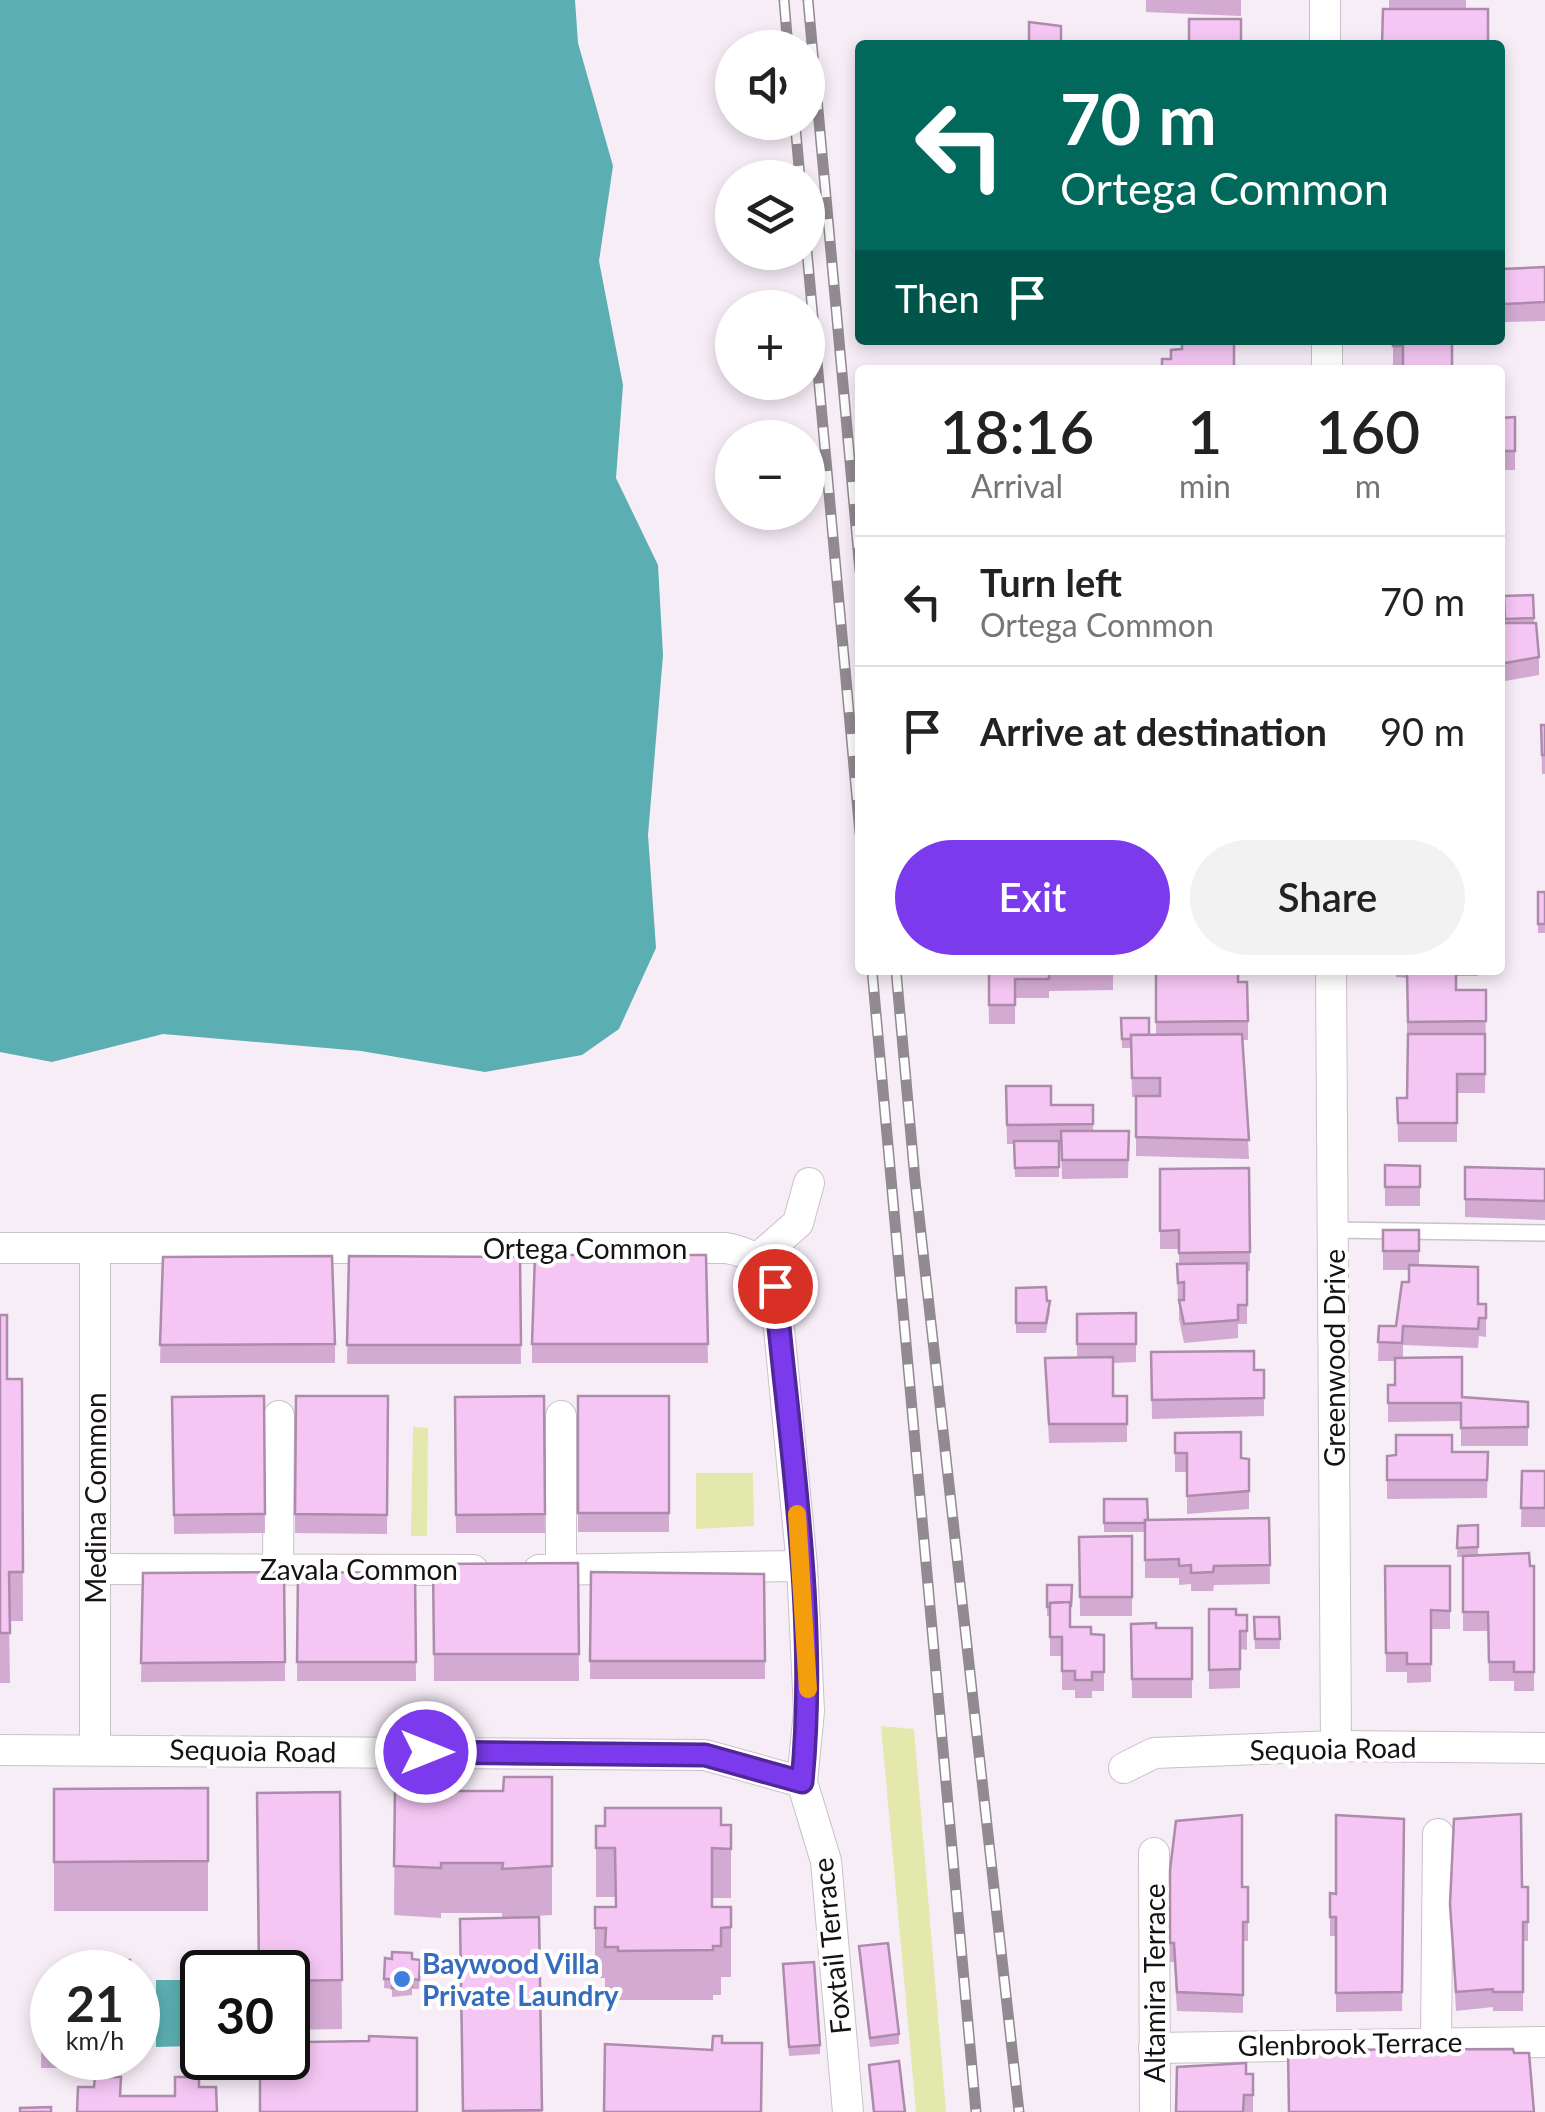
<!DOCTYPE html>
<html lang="en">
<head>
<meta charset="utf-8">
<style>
  :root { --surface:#fff; --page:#f2f2f2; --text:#222; --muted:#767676; --line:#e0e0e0; --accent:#7c3aed }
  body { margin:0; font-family:Lato,sans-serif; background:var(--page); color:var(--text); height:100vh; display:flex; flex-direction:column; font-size:38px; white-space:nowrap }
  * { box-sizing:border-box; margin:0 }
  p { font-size:32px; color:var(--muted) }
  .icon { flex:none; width:55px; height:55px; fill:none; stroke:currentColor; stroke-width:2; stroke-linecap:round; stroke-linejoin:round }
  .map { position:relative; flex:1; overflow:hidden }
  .sheet { position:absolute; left:855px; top:365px; width:650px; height:610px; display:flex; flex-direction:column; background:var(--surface); border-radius:10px; box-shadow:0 5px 15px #0003 }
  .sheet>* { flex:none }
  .hud { position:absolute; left:855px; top:40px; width:650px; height:305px; border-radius:10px; box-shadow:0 5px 15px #0003; background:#00695c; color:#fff; overflow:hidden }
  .fabs { position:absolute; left:715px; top:30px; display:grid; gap:20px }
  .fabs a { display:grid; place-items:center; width:110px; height:110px; border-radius:50%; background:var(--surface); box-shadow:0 5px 15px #0003; font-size:50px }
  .speed { position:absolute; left:30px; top:1950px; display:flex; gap:20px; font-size:50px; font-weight:700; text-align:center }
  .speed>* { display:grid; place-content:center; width:130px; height:130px; border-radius:50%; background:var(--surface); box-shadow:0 5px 15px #0003; line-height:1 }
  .speed small { font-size:25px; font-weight:400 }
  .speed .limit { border:5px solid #111; border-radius:15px; background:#fff; color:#111 }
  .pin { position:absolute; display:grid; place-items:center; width:85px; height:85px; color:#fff; margin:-42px; border:5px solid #fff; border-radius:50%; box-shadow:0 2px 10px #0007 }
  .me { position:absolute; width:110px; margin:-55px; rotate:90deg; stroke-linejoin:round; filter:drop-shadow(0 0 8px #0008) }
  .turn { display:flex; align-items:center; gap:35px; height:210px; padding:0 40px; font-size:45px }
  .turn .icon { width:130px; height:130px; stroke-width:2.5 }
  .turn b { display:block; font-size:70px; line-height:85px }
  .then { display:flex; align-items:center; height:95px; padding:0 40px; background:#0003; gap:20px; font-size:38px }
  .eta { display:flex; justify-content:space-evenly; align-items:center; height:170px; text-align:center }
  .eta b { font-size:60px; font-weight:600; line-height:70px }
  .button { display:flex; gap:20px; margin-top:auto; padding:20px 40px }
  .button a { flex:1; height:115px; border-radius:60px; background:var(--accent); color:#fff; font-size:40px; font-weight:600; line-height:115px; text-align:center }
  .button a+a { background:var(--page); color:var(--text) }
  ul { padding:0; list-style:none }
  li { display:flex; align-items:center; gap:30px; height:130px; padding:0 40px; border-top:2px solid var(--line) }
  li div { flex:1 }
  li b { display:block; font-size:38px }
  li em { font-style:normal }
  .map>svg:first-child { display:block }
  .green { fill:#e3e9ac }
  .water { fill:#5baeb1 }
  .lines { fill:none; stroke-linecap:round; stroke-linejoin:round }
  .lane-casing { stroke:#cac1ca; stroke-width:18 }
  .street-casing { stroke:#cac1ca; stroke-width:32 }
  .lane { stroke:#fff; stroke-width:15 }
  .street { stroke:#fff; stroke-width:30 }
  .rail-casing { stroke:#918a91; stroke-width:11 }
  .rail { stroke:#fefefe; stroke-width:8; stroke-dasharray:22; stroke-linecap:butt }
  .wall { fill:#d3aad2 }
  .building { fill:#f5c6f4; stroke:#ac8bab; stroke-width:2.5 }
  .route-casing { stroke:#51269a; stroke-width:25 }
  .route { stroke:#7c3aed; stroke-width:18 }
  .slow { stroke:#f59e0b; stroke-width:18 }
  .shop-dot { fill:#3f7fe0; stroke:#fefefe; stroke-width:4 }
  .labels { text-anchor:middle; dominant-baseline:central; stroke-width:8; stroke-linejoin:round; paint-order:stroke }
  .street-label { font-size:28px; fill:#151114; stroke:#fefefe }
  .shop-label { font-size:28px; font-weight:bold; fill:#366cbe; stroke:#fefefe; text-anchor:start }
</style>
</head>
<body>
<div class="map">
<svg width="1545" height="2112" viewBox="0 0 1545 2112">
  <rect width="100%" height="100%" fill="#f7edf7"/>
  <!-- green -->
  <g class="green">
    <path d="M413,1427L428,1428L427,1536H411Z"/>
    <path d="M696,1473H753L754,1526L696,1529Z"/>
    <path d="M881,1726L914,1729L946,2112H916Z"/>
  </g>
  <!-- water -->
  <g class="water">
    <path d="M0,0H575L578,43L613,166L599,261L623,385L616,478L658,565L663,655L648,835L656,948L619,1029L582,1055L485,1072L361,1051L163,1034L52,1062L0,1052Z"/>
    <path d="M156,1980H189L190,2046L156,2047Z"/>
  </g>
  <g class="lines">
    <defs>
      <path id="lane" d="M1333,1230L1545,1233"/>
      <g id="street">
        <path d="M1325,0V45"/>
        <path d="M1327,340V370"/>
        <path d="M1331,970L1336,1746"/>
        <path d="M0,1248H726C751,1252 766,1263 775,1287L802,1566L809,1711L802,1782L826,1861L848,2112"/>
        <path d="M757,1259L798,1223L809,1183"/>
        <path d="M561,1416V1570"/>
        <path d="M278,1568L279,1416"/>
        <path d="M96,1569L473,1570"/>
        <path d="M539,1570L802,1566"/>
        <path d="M95,1748V1249"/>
        <path d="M0,1750L705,1755L802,1782"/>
        <path d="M1124,1768L1154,1753L1336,1746L1545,1748"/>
        <path d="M1154,1853L1155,2112"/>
        <path d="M1436,2040L1438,1834"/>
        <path d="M1154,2048L1545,2042"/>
      </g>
    </defs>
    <!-- lane casing -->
    <use href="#lane" class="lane-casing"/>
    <!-- street casing -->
    <use href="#street" class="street-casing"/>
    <!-- lane -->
    <use href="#lane" class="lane"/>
    <!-- street -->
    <use href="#street" class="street"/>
    <defs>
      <g id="rail">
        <path d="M784,0L788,48"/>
        <path d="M808,0L860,571"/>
        <path d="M795,122L800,178"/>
        <path d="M807,252L860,833"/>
        <path d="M872,970L976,2112"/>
        <path d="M896,970L915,1180L1019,2112"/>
      </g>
    </defs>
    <!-- rail casing -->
    <use href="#rail" class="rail-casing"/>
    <!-- rail -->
    <use href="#rail" class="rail"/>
  </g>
  <!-- wall -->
  <g class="wall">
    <path d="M1146,0H1241V16L1146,12Z"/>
    <rect x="1389" y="0" width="77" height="9"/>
    <path d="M1545,267V321L1504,322L1502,269Z"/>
    <path d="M1393,340H1452L1403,365H1393Z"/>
    <path d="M1515,417V470H1500V526V418Z"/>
    <path d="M1533,595L1534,623L1539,657V675L1500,682V623H1505L1504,596Z"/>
    <path d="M1541,725H1545V774H1542Z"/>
    <rect x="1538" y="892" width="7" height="41"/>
    <path d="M988,970H1122H1113V990L1049,991V998H1015V1024H989Z"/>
    <path d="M1156,970L1238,982L1248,1021V1040H1243L1249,1159L1136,1156V1097H1132L1131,1048H1122L1121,1018L1149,1035H1156Z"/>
    <path d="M1396,970H1478V976H1456V990H1486L1485,1093H1457V1142H1398L1397,1098H1407V978L1396,977Z"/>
    <path d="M1006,1086L1051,1105H1093V1131H1129L1128,1178L1062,1179L1061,1143H1059V1177H1015L1014,1144H1007Z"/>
    <path d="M1385,1165L1420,1166V1206H1385Z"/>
    <path d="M1465,1167L1545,1169V1220L1465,1217Z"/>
    <path d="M1249,1168L1250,1271H1247V1324H1238V1338L1184,1343L1179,1319V1301H1178L1177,1264H1179V1249H1160V1169Z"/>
    <path d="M1383,1230H1419V1265L1478,1304H1486V1337L1479,1336L1478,1348L1403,1345V1358L1462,1397L1528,1427V1446H1461V1421L1388,1422V1385H1395V1361H1378L1379,1326H1396L1409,1282V1270H1383Z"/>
    <path d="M706,1255L708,1363H532V1344Z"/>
    <path d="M349,1256L520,1257L521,1364H347Z"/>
    <path d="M163,1257L335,1344V1363H160Z"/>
    <path d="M1016,1288L1047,1301L1050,1311L1046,1333H1016Z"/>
    <path d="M1136,1313V1362L1113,1363V1396H1127V1442L1049,1443L1045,1358L1077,1357V1314Z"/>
    <path d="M0,1315L7,1379H22L23,1621H9L10,1683H0Z"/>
    <path d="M1151,1352L1254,1370H1264V1416L1152,1419Z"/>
    <path d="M264,1396L265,1533L174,1534L172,1397Z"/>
    <path d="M296,1396H388L387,1534L295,1533Z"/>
    <path d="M544,1396L545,1533H456L455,1397Z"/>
    <rect x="578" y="1396" width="91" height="136"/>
    <path d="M1175,1433L1241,1458L1249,1459V1509L1187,1514V1472H1175Z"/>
    <path d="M1452,1452H1488L1487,1498L1387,1499V1456Z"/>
    <path d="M1522,1471H1545V1527H1521Z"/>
    <path d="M1104,1499L1148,1520L1269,1518L1270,1584L1214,1585L1213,1591H1191V1584L1179,1585V1578H1145V1532H1104Z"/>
    <path d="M1478,1525V1555L1534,1566V1691H1514V1681H1489L1488,1631H1463V1557H1457L1458,1526Z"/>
    <path d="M1132,1536V1616H1080L1079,1537Z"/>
    <path d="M578,1563L579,1681H434L433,1564Z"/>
    <path d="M1385,1566H1450V1629H1431V1682L1407,1683V1672H1386Z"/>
    <path d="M284,1572L285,1681L141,1682L143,1573Z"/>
    <path d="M298,1572L415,1573L416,1681H297Z"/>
    <path d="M591,1572L764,1574L765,1679H590Z"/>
    <path d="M1047,1585H1072L1070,1627L1091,1634L1104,1635V1691H1092V1698H1075V1690H1062V1656H1050V1616H1047Z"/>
    <path d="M1209,1609L1236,1615H1247V1650L1240,1649V1688L1209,1689Z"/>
    <path d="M1254,1617H1279L1280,1649H1255Z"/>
    <path d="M1131,1624L1156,1628H1192V1698H1132Z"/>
    <path d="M552,1777V1915L507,1918L539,1917L542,2112H462L460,1919L502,1918V1913H441V1918L394,1915L395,1790L503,1791Z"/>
    <path d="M208,1788V1911H54V1789Z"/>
    <path d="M340,1792L342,2029L288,2030V1972Z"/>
    <path d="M1404,1819L1402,2011L1336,2012V1936H1330V1893L1336,1894Z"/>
    <path d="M731,1825V1898H712V1907H731V1977H721V1995H713V2000H618V1996H605V1978H595V1907H616L615,1897H596V1826Z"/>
    <path d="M1170,1870L1248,1887V1941H1243V2013L1177,2011L1174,1962H1170Z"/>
    <path d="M1522,1887H1528V1941H1523V2011H1493V2007L1456,2011L1450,1904Z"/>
    <path d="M859,1946L899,2034V2044L870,2047Z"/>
    <path d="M385,1958L420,1960L419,1989H412V1995L392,1997V1989L384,1988Z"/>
    <path d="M783,1974L820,2045V2054L789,2056Z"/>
    <path d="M42,1989L52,1990V2058H101V2068H41Z"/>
    <path d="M1246,2074H1253V2112H1176Z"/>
  </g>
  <!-- building -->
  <g class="building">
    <path d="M1383,9H1488V45H1382Z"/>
    <rect x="1189" y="19" width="52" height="26"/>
    <path d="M1029,22L1061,26V45H1029Z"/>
    <path d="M1545,267V302L1504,304L1502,269Z"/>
    <path d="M1182,340H1234V370H1162V359H1171V350L1182,349Z"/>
    <path d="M1393,340H1452V370H1403V346H1393Z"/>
    <path d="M1515,417V451H1500V418Z"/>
    <path d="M1533,595L1534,618L1505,619L1504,596Z"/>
    <path d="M1500,623H1536L1539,657L1500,664Z"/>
    <path d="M1541,725H1545V755H1542Z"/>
    <rect x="1538" y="892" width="7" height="32"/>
    <path d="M989,970H1113V971L1049,972V979H1015V1005H989Z"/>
    <path d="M1156,970H1238V982H1247L1248,1021L1156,1022Z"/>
    <path d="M1407,970H1456V990H1486V1021L1408,1022Z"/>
    <path d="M1121,1018H1149V1035H1131V1039H1122Z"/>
    <path d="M1242,1034L1249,1140L1136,1137V1096H1160V1078H1132L1131,1035Z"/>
    <path d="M1408,1034H1485V1074H1457V1123H1398L1397,1098H1407Z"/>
    <path d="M1006,1086H1051V1105H1093V1124L1007,1125Z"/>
    <path d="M1061,1131H1129L1128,1160H1062Z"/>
    <path d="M1014,1141H1059V1167L1015,1168Z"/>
    <path d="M1385,1165L1420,1166V1187H1385Z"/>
    <path d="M1465,1167L1545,1169V1201L1465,1199Z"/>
    <path d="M1249,1168L1250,1252L1179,1253V1230L1160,1231V1169Z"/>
    <rect x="1383" y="1230" width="36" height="21"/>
    <path d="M535,1255H706L708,1344H532Z"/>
    <path d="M332,1256L335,1344L160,1345L163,1257Z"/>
    <path d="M349,1256L520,1257L521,1345H347Z"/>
    <path d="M1247,1263V1305H1238V1320L1184,1324L1179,1300H1184V1282L1178,1283L1177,1264Z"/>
    <path d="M1409,1265L1478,1267V1304H1486V1318H1479L1478,1329L1403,1326L1402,1343L1378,1342L1379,1326H1396L1402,1282H1409Z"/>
    <path d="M1046,1287L1047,1301H1050L1046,1323H1016V1288Z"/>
    <path d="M1136,1313V1344H1077V1314Z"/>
    <path d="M0,1315H7V1379H22L23,1572H9L10,1633H0Z"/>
    <path d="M1254,1351V1370H1264V1398L1152,1400L1151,1352Z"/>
    <path d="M1113,1357V1396H1127V1424H1049L1045,1358Z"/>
    <path d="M1462,1357V1397L1528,1402V1427L1461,1428V1403H1388V1385H1395V1358Z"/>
    <path d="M264,1396L265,1514L174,1515L172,1397Z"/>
    <path d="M296,1396H388L387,1515L295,1514Z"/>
    <path d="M544,1396L545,1514L456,1515L455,1397Z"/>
    <rect x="578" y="1396" width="91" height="117"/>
    <path d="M1241,1432V1458L1249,1459V1491L1187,1496V1453H1175V1433Z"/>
    <path d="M1396,1435H1452V1452H1488L1487,1480H1387V1456L1396,1455Z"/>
    <path d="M1522,1471H1545V1508H1521Z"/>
    <path d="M1104,1499H1147L1148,1520H1145V1523H1104Z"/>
    <path d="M1269,1518L1270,1565L1214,1566L1213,1572L1191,1573V1565L1179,1566V1559L1145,1560V1520Z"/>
    <path d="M1478,1525V1547L1457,1548L1458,1526Z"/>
    <path d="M1132,1536V1597H1080L1079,1537Z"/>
    <path d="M1529,1553L1530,1566H1534V1672H1514V1662H1489L1488,1612H1463V1556Z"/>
    <path d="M578,1563L579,1654H434L433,1564Z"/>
    <path d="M1385,1566H1450V1611L1431,1610V1664H1407V1653H1386Z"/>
    <path d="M284,1572L285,1662L141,1663L143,1573Z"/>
    <path d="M298,1572L415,1573L416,1662H297Z"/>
    <path d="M591,1572L764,1574L765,1661H590Z"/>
    <path d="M1047,1585H1072L1071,1607L1070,1602L1050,1603V1607H1047Z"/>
    <path d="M1070,1602V1627H1091V1634L1104,1635V1672H1092V1680H1075V1671H1062V1637H1050V1603Z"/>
    <path d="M1209,1609H1236V1615H1247V1631H1240V1669L1209,1670Z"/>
    <path d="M1254,1617H1279L1280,1639H1255Z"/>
    <path d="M1156,1623V1628H1192V1679H1132L1131,1624Z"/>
    <path d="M504,1777H552V1866L502,1869L503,1863H441V1868L394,1866L395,1790L442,1786V1791H503Z"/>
    <path d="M208,1788V1861L54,1862V1789Z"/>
    <path d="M340,1792L342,1980L288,1981V1972H259L257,1793Z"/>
    <path d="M605,1808H721V1825H731V1849L712,1848V1907H731V1927L721,1928V1946H713V1950L618,1951V1947H605L606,1928H595V1907H616L615,1848H596V1826H605Z"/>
    <path d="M1521,1814L1522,1887H1528V1922H1523V1992H1493V1989L1456,1992L1450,1904L1454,1819Z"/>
    <path d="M1242,1815V1887H1248V1922H1243V1995L1177,1992L1174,1943H1170V1870L1176,1821Z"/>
    <path d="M1336,1815L1404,1819L1402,1992L1336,1993V1917H1330V1893L1336,1894Z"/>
    <path d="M539,1917L542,2110L463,2111L460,1919Z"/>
    <path d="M888,1943L899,2034L870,2038L859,1946Z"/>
    <path d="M392,1952L412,1953V1959L420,1960L419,1980L412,1979V1986L392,1988L393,1979H384L385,1958L392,1959Z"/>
    <rect x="73" y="1960" width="57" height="12"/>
    <path d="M814,1962L820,2045L789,2047L783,1964Z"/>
    <path d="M42,1989L52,1990V2049H41Z"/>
    <path d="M288,2036H307V2042L369,2041V2036L417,2038V2112H260V2058H288Z"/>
    <path d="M713,2036H722V2043H762L761,2112H604L605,2044L712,2050Z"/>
    <path d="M1513,2049L1514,2053H1529L1534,2112H1289L1288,2050Z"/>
    <path d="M899,2061L905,2112H874L869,2065Z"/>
    <path d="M1246,2063V2074H1253V2095H1244L1243,2112H1176L1177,2067Z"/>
    <path d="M95,2077H121L120,2096H175V2077H199V2087H216L217,2112H77L78,2087H94Z"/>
    <path d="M51,2107V2112H20V2108Z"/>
  </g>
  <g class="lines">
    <defs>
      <path id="route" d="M426,1752L705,1755L802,1782C818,1618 790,1450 775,1286"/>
    </defs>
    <!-- route casing -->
    <use href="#route" class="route-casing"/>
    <!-- route -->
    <use href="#route" class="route"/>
    <!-- slow -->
    <path class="slow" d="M797,1514L808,1689"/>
  </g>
  <!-- markers -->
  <circle class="shop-dot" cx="402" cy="1979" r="10"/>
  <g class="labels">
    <!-- street labels -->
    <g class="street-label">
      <text x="585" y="1248">Ortega Common</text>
      <text transform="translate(1334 1358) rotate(-90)">Greenwood Drive</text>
      <text transform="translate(95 1498) rotate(-90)">Medina Common</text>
      <text x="359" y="1569">Zavala Common</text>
      <text transform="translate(1333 1748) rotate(-1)">Sequoia Road</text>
      <text transform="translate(253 1750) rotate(1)">Sequoia Road</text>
      <text transform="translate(831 1946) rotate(-96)">Foxtail Terrace</text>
      <text transform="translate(1154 1983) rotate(-90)">Altamira Terrace</text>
      <text transform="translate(1350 2043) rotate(-1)">Glenbrook Terrace</text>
    </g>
    <!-- shop labels -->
    <g class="shop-label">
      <text x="422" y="1963">Baywood Villa<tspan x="422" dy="32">Private Laundry</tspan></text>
    </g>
  </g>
</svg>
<div class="fabs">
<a><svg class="icon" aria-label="sound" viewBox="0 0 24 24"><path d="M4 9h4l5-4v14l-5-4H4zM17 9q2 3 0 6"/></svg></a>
<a><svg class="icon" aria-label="layers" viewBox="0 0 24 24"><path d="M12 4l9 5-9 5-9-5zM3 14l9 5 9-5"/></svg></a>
<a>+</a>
<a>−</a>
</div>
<div class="speed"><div>21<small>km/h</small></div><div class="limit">30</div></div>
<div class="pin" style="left:775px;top:1286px;background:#d93025"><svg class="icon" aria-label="arrive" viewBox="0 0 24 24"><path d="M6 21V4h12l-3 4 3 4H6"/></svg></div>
<svg class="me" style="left:426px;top:1752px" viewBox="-20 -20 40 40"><circle r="17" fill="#7c3aed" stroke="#fff" stroke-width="3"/><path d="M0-11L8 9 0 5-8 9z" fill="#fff"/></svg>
<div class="hud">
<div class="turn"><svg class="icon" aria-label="left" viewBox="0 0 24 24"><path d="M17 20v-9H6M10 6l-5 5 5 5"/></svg><div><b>70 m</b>Ortega Common</div></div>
<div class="then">Then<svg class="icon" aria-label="arrive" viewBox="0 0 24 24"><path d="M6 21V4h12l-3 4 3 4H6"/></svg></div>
</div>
<section class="sheet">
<div class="eta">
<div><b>18:16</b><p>Arrival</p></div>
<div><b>1</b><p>min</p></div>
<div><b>160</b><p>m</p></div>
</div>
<ul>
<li><svg class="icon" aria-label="left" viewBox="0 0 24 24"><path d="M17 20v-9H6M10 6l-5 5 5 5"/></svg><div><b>Turn left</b><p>Ortega Common</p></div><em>70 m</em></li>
<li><svg class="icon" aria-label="arrive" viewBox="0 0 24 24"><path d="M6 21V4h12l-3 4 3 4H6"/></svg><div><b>Arrive at destination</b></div><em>90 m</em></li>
</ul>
<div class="button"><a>Exit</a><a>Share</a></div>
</section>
</div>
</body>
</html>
